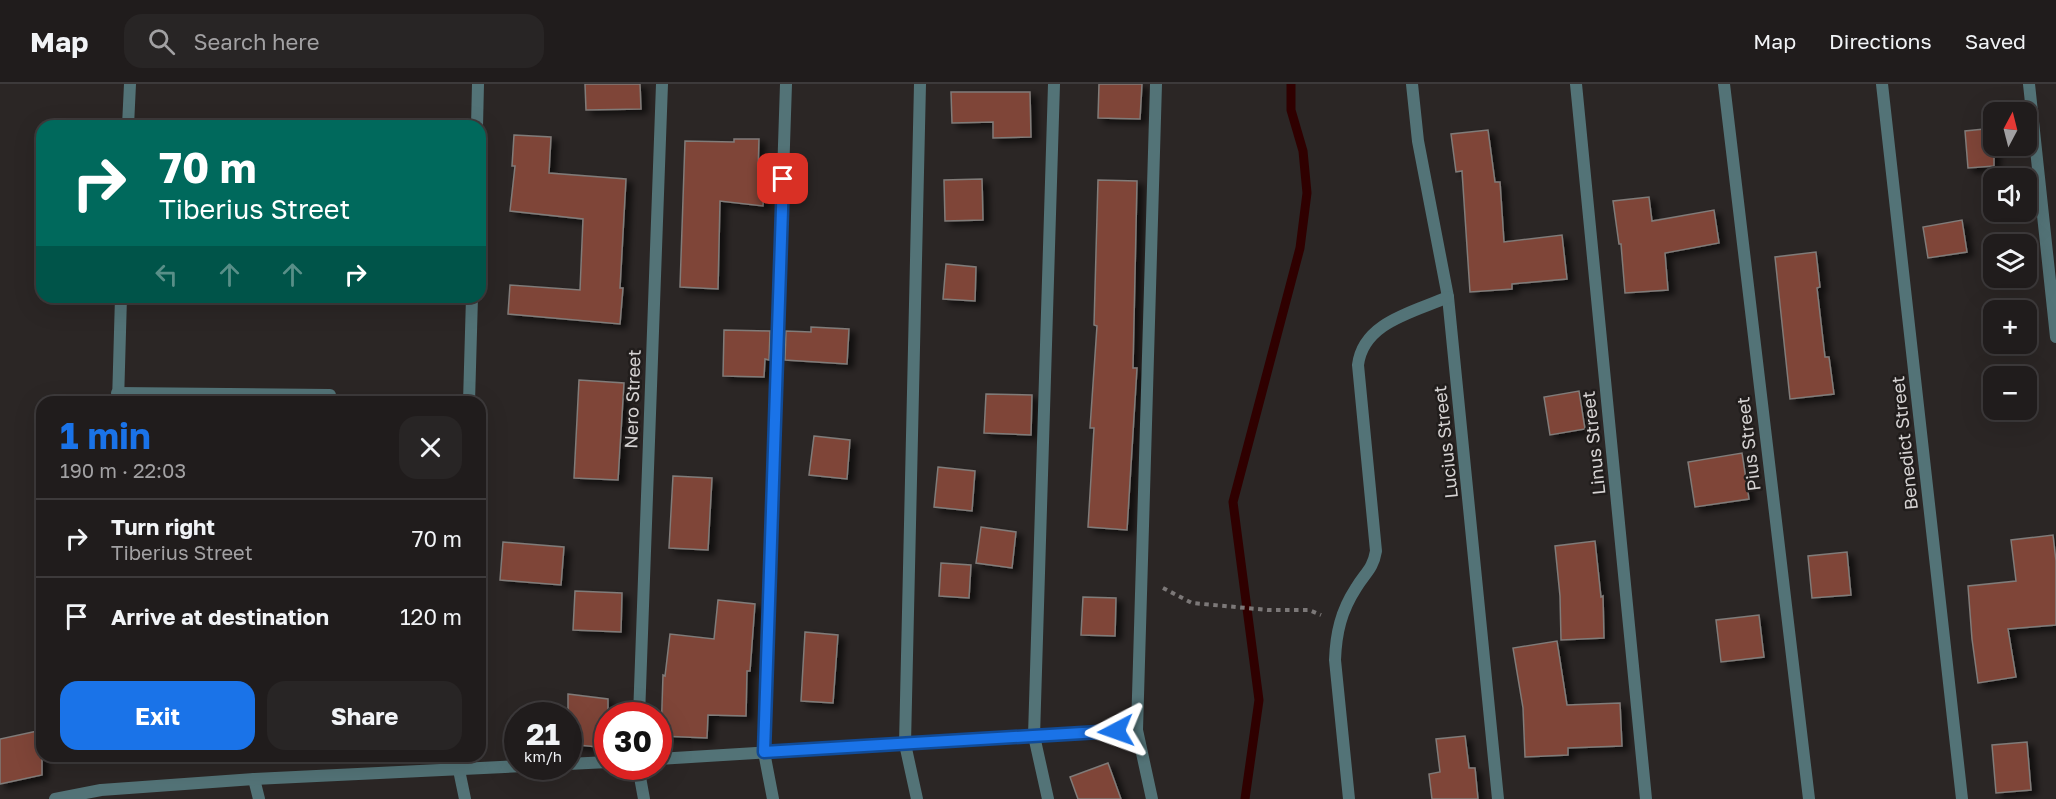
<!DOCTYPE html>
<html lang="en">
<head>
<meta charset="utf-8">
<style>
  :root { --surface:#201c1c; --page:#282525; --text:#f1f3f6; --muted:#a2a1a3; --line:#3d3a3b; --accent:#1a73e8 }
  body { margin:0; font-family:"Golos Text",sans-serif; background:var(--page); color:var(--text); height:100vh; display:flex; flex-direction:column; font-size:22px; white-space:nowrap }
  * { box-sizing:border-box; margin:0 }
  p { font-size:20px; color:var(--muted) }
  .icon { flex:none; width:33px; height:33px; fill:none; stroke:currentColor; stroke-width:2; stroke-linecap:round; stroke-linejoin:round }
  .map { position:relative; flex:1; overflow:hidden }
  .sheet { position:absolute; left:36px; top:312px; width:450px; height:366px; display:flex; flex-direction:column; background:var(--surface); border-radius:18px; box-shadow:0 6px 24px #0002,0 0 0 2px var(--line) }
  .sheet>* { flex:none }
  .banner { position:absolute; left:36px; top:36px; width:450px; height:183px; border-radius:18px; box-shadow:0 6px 24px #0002,0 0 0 2px var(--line); background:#00695c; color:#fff; overflow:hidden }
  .needle { width:39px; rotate:7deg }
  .tools { position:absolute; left:1983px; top:18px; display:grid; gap:12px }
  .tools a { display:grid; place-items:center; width:54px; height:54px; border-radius:12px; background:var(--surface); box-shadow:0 6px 24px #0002,0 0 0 2px var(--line); font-size:30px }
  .speed { position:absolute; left:504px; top:618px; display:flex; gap:12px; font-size:30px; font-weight:700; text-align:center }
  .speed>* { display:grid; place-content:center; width:78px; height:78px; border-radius:50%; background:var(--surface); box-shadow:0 6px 24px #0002,0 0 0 2px var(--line); line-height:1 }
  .speed small { font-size:15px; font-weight:400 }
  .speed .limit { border:9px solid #d22; background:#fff; color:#111 }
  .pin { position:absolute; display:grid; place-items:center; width:51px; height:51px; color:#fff; margin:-26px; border-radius:12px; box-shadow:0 3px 9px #0006 }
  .me { position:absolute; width:66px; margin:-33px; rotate:266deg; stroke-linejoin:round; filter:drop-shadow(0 0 4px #0008) }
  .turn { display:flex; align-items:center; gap:21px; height:126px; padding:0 24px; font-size:27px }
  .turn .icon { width:78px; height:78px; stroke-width:2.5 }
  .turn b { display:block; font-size:42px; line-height:51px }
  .lanes { display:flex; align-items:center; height:57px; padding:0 24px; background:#0003; justify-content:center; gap:30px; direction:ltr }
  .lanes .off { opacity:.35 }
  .round { display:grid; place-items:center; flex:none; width:63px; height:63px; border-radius:18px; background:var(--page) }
  .headline { display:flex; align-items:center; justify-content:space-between; height:102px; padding:0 24px }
  h1 { font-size:36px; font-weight:700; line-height:45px; color:var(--accent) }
  .cta { display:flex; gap:12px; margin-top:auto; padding:12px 24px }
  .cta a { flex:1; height:69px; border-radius:18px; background:var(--accent); color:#fff; font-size:24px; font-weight:700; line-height:69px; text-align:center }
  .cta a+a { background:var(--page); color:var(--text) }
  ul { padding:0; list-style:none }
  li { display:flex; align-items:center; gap:18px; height:78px; padding:0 24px; border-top:2px solid var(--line) }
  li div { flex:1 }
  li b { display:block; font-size:22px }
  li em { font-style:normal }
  header { display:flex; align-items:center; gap:36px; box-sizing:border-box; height:84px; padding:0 30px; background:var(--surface); border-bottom:2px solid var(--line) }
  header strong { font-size:28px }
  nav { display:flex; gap:33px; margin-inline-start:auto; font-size:21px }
  .search { width:420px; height:54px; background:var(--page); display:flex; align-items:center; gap:15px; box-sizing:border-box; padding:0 21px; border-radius:18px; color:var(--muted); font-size:22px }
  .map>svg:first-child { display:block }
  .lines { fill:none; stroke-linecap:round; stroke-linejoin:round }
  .stream { stroke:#2f0000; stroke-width:9 }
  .building { fill:#7f4537; stroke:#807b79; stroke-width:1.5; filter:url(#shadow) }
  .path { stroke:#7c7878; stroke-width:4; stroke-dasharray:4.5 4.5; stroke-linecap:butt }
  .minor { stroke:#537377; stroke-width:12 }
  .route-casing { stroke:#114b97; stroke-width:15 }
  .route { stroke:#1a73e8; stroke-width:10 }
  .labels { text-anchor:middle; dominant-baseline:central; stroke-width:5; stroke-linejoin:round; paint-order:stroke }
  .street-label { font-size:18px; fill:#d5d2d2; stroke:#211d1c }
</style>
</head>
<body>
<header>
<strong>Map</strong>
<div class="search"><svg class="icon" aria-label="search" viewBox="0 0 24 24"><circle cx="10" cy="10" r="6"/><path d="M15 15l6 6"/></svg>Search here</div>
<nav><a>Map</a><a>Directions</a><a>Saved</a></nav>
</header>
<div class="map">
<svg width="2056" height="715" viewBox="0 0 2056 715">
  <defs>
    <filter id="shadow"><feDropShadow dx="6" dy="4" stdDeviation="3" flood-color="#0009"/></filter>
  </defs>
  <rect width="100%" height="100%" fill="#2b2625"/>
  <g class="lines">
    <!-- stream -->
    <path class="stream" d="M1245,715L1259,616L1233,418L1300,164L1307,109L1303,67L1291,26V0"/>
  </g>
  <!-- building -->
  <g class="building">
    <path d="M585,0H640L641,25L586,26Z"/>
    <path d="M1099,0H1142L1140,35L1098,34Z"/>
    <path d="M951,8H1030L1031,53L993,54V38L952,39Z"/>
    <path d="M1994,44V82L1968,84L1965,47Z"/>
    <path d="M1488,46L1495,98H1500L1504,158L1562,151L1567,195L1512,200V205L1470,208L1462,87L1456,88L1451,50Z"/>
    <path d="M514,51L551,53L549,89L626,95L620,204H623L620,240L508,230L510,201L580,206L583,135L510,127L515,82H512Z"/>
    <path d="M734,55H759L758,89H765L763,122L720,117L718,205L680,203L685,57L734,58Z"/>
    <path d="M982,95L983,136L945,137L944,96Z"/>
    <path d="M1098,96L1137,97L1133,284H1137L1127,446L1088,443L1094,344H1090L1097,242L1094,241Z"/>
    <path d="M1649,113L1652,137L1714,126L1719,159L1665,169L1668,206L1625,209L1621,160H1619L1613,117Z"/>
    <path d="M1962,136L1967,168L1928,174L1923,143Z"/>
    <path d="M1816,168L1820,203L1817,204L1825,273H1829L1834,310L1790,315L1775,173Z"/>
    <path d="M946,180L976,183L975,217L943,215Z"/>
    <path d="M811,243L849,245L847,280L785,276L786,247L811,248Z"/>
    <path d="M724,246L770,247L769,276L765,275L764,293L723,292Z"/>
    <path d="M579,296L624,299L618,396L574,394Z"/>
    <path d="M1579,307L1585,345L1550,351L1544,313Z"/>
    <path d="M986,310L1032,311L1031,351L984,349Z"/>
    <path d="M814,352L850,356L847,395L809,391Z"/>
    <path d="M1742,369L1749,415L1695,423L1688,378Z"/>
    <path d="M938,383L975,387L972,427L934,423Z"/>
    <path d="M673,392L712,394L708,466L669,464Z"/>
    <path d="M981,443L1016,448L1012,484L976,479Z"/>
    <path d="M2053,451L2056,477V541L2008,545L2016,593L1978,599L1972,555L1968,502L2016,497L2011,456Z"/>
    <path d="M1595,457L1601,513L1603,512L1604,554L1561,556L1560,512L1555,462Z"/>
    <path d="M503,458L564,463L561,501L500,496Z"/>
    <path d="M1847,468L1851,511L1812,514L1808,472Z"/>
    <path d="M941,479L971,481L969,514L939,512Z"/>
    <path d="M575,507L622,509L621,548L573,546Z"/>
    <path d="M1083,513L1116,514L1115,552L1081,551Z"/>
    <path d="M718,516L755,520L750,587H747L746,632L708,631L707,654L661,652L663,591L665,592L670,550L714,555Z"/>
    <path d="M1759,531L1764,573L1721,578L1716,536Z"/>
    <path d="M805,548L838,551L833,619L801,617Z"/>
    <path d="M1557,557L1567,621L1620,619L1622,662L1568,664V671L1525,673L1523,624L1513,564Z"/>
    <path d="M568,610L608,615V664L568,660Z"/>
    <path d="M42,646V691L0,700V655Z"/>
    <path d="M1465,652L1469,684H1475L1478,715H1432L1429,690L1440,688L1436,655Z"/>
    <path d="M2027,658L2031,706L1996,709L1992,661Z"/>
    <path d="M1108,679L1121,715H1078L1070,693Z"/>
  </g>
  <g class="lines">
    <!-- path -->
    <path class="path" d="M1163,504L1192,519L1268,526H1309L1321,531"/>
    <!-- minor -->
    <g class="minor">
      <path d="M1412,0L1418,57L1448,213L1498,715"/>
      <path d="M1576,0L1646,715"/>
      <path d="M1724,0L1809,715"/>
      <path d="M1882,0L1962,715"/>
      <path d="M2029,0L2056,253"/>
      <path d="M128,42L130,0"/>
      <path d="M477,42L478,0"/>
      <path d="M117,309L330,311"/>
      <path d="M118,318L121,213"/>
      <path d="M469,318L472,213"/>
      <path d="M639,632L662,0"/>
      <path d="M460,672L459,686L465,715"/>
      <path d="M658,675L1137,646"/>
      <path d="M568,680L608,678"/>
      <path d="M638,682L644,715"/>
      <path d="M254,695L259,715"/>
      <path d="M55,715L101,706L254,695L523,682"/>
      <path d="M773,715L764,668L786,0"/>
      <path d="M917,715L905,660L920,0"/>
      <path d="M1048,715L1034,652L1054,0"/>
      <path d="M1152,715L1137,646L1156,0"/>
      <path d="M1349,715L1335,576C1336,549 1341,527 1356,504C1365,489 1373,485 1376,467L1358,281C1363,238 1414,228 1448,213"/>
    </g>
  </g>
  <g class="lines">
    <defs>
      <path id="route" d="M783,95L764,668L1116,647"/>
    </defs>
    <!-- route casing -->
    <use href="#route" class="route-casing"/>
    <!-- route -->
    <use href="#route" class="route"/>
  </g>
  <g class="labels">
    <!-- street labels -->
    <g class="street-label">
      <text transform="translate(632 315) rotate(-88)">Nero Street</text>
      <text transform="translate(1445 358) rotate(-96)">Lucius Street</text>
      <text transform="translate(1593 359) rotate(-96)">Linus Street</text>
      <text transform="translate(1904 359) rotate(-96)">Benedict Street</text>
      <text transform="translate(1748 360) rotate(-97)">Pius Street</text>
    </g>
  </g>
</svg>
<div class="tools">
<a><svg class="needle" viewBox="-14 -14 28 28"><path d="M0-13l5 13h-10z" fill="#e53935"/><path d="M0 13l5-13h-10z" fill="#a2a1a3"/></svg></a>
<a><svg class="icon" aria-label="sound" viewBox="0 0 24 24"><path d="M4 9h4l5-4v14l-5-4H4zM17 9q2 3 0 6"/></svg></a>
<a><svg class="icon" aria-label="layers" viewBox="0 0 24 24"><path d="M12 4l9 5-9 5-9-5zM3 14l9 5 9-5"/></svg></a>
<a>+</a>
<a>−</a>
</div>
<div class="speed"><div>21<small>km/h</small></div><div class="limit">30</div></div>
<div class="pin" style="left:783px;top:95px;background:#d93025"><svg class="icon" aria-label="arrive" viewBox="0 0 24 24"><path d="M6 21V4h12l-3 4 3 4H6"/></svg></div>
<svg class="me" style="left:1116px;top:647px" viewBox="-20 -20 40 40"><path d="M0-17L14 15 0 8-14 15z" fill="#1a73e8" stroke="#fff" stroke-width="4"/></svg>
<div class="banner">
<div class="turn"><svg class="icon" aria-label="right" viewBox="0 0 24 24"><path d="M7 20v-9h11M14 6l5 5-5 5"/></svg><div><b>70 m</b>Tiberius Street</div></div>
<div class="lanes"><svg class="icon off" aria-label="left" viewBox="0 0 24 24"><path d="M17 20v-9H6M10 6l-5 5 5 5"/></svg><svg class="icon off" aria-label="ahead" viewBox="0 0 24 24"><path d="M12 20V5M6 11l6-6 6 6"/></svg><svg class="icon off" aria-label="ahead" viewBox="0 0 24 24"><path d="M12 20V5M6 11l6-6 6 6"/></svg><svg class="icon" aria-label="right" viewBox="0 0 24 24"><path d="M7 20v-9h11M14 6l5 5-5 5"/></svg></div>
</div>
<section class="sheet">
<div class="headline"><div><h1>1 min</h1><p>190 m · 22:03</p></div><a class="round"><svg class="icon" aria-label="close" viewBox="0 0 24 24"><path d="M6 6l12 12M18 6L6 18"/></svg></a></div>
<ul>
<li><svg class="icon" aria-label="right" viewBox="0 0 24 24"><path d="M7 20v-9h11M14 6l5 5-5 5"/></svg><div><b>Turn right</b><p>Tiberius Street</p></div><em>70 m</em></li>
<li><svg class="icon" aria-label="arrive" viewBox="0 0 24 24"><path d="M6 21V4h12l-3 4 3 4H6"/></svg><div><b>Arrive at destination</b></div><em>120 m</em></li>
</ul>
<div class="cta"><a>Exit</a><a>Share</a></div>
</section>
</div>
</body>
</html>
